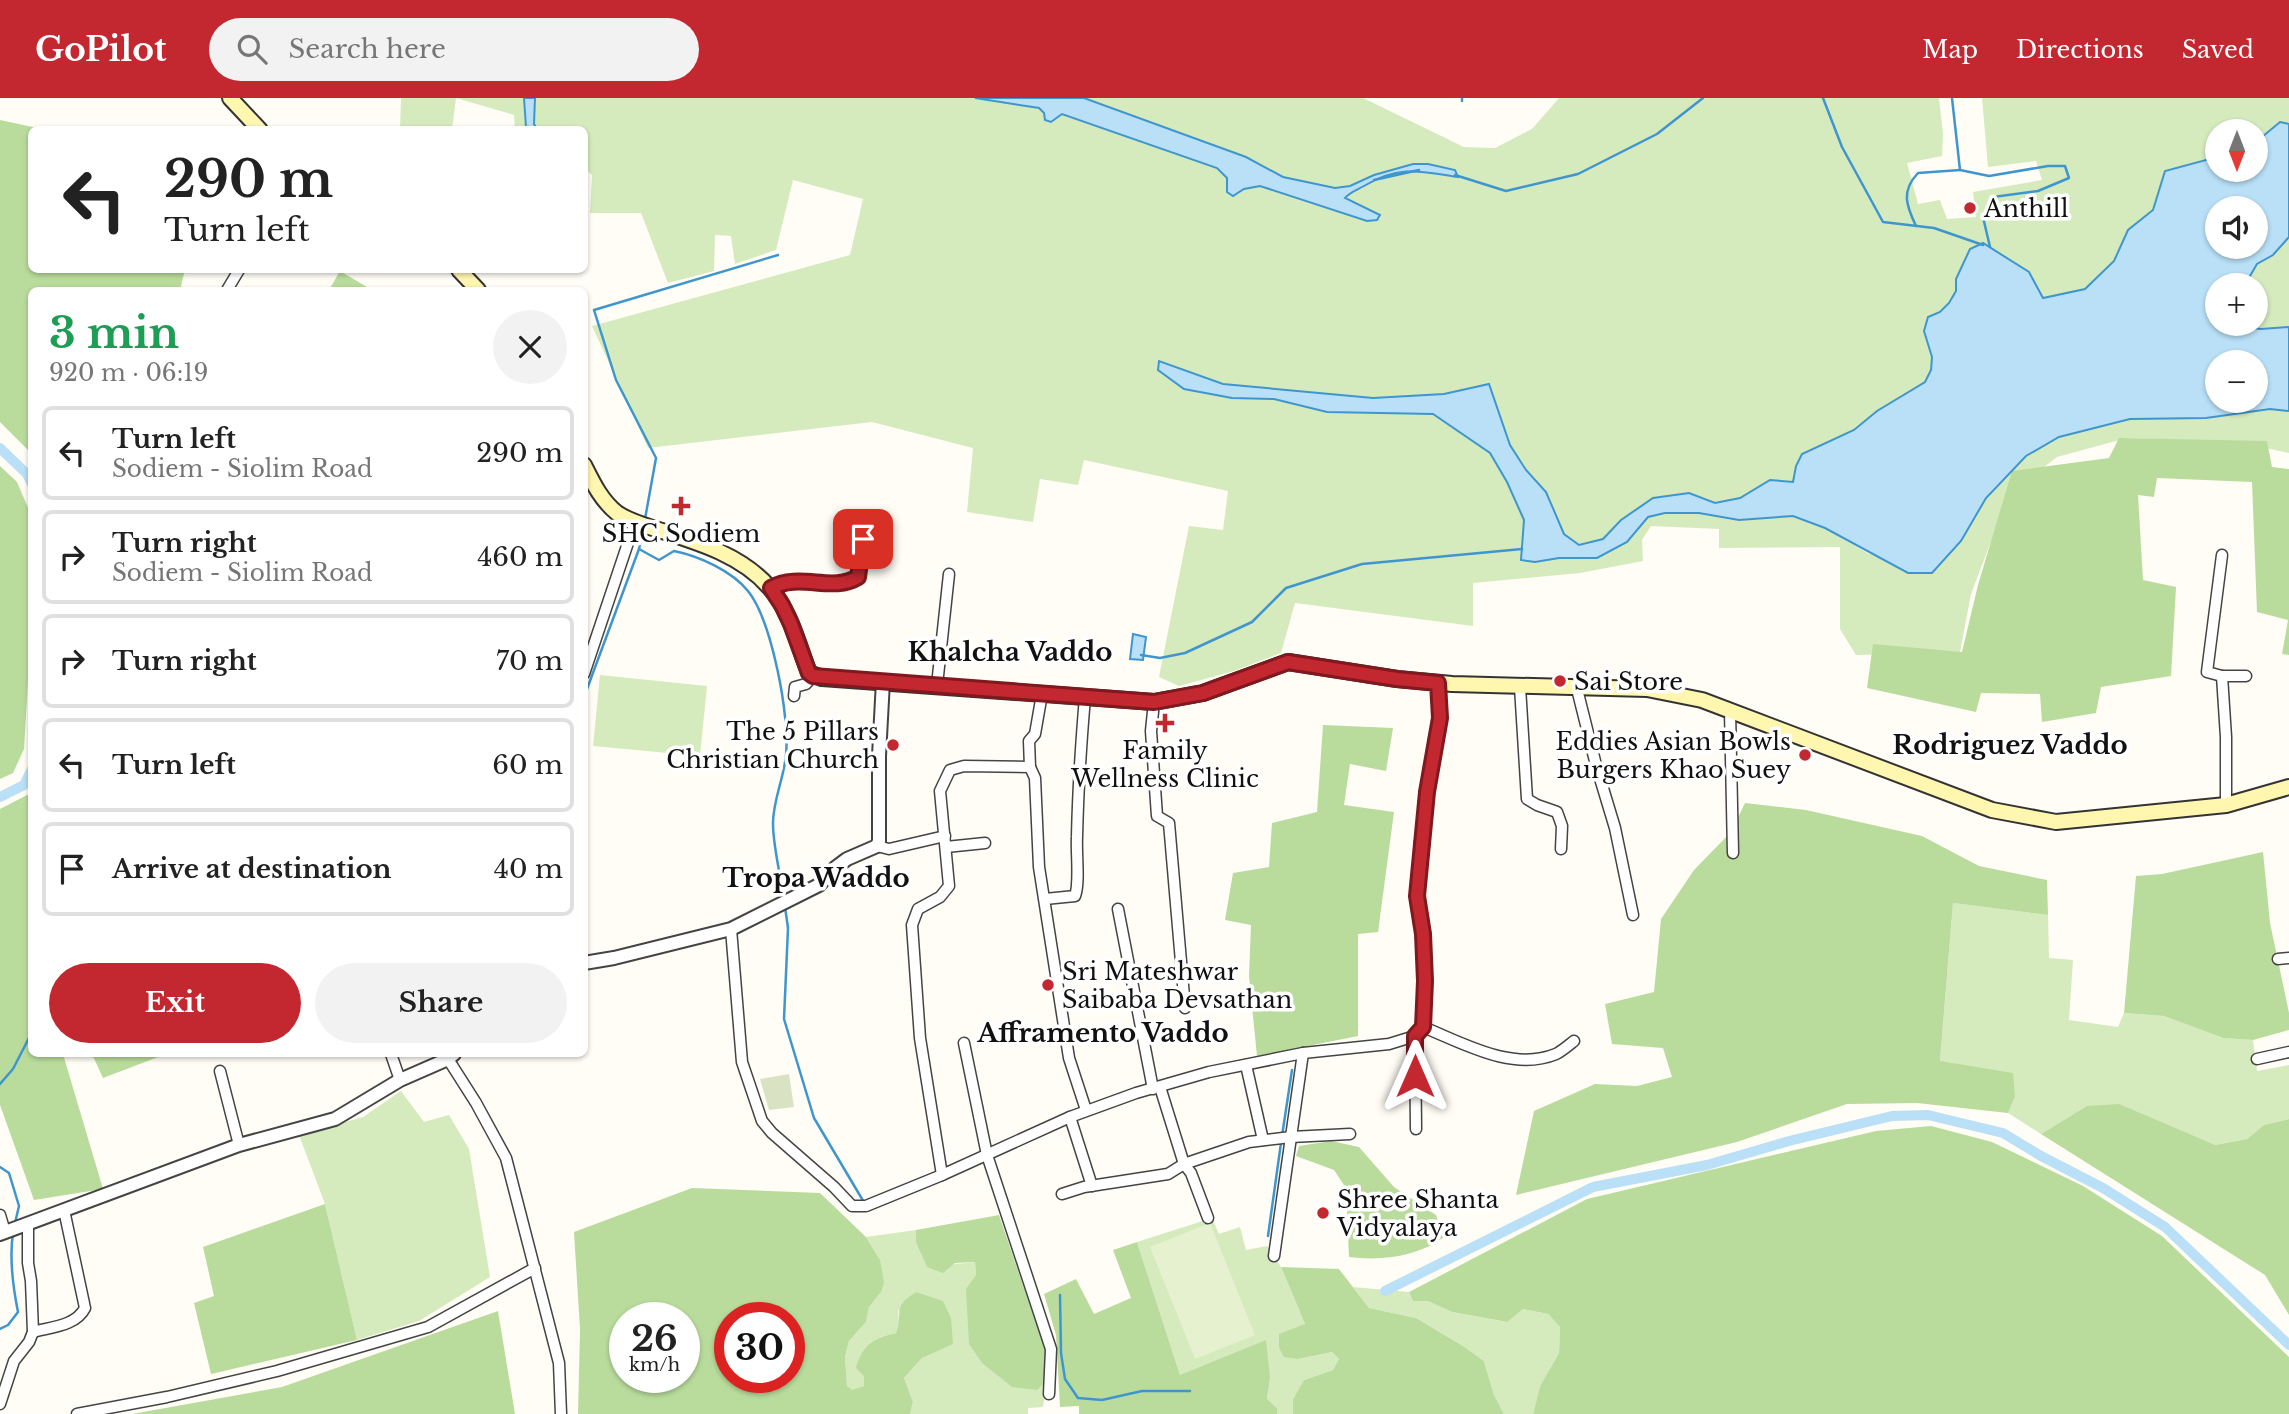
<!DOCTYPE html>
<html lang="en">
<head>
<meta charset="utf-8">
<style>
  :root { --surface:#fff; --page:#f2f2f2; --text:#222; --muted:#767676; --line:#e0e0e0; --accent:#c3272f }
  body { margin:0; font-family:"Libre Baskerville",serif; background:var(--page); color:var(--text); height:100vh; display:flex; flex-direction:column; font-size:26px; white-space:nowrap }
  * { box-sizing:border-box; margin:0 }
  p { font-size:23px; color:var(--muted) }
  .icon { flex:none; width:38px; height:38px; fill:none; stroke:currentColor; stroke-width:2; stroke-linecap:round; stroke-linejoin:round }
  .map { position:relative; flex:1; overflow:hidden }
  .panel { position:absolute; left:28px; top:189px; width:560px; height:770px; display:flex; flex-direction:column; background:var(--surface); border-radius:10px; box-shadow:0 2px 5px #0004 }
  .panel>* { flex:none }
  .top-card { position:absolute; left:28px; top:28px; width:560px; height:147px; border-radius:10px; box-shadow:0 2px 5px #0004; background:#fff; color:var(--text); overflow:hidden }
  .needle { width:46px; rotate:180deg }
  .buttons { position:absolute; left:2205px; top:21px; display:grid; gap:14px }
  .buttons a { display:grid; place-items:center; width:63px; height:63px; border-radius:50%; background:var(--surface); box-shadow:0 2px 5px #0004; font-size:35px }
  .speed { position:absolute; left:609px; top:1204px; display:flex; gap:14px; font-size:35px; font-weight:700; text-align:center }
  .speed>* { display:grid; place-content:center; width:91px; height:91px; border-radius:50%; background:var(--surface); box-shadow:0 2px 5px #0004; line-height:1 }
  .speed small { font-size:18px; font-weight:400 }
  .speed .limit { border:10px solid #d22; background:#fff; color:#111 }
  .pin { position:absolute; display:grid; place-items:center; width:60px; height:60px; color:#fff; margin:-30px; border-radius:14px; box-shadow:0 4px 10px #0006 }
  .me { position:absolute; width:77px; margin:-38px; rotate:0deg; stroke-linejoin:round; filter:drop-shadow(0 0 5px #0008) }
  .turn { display:flex; align-items:center; gap:24px; height:147px; padding:0 21px; font-size:32px }
  .turn .icon { width:91px; height:91px; stroke-width:2.5 }
  .turn b { display:block; font-size:49px; line-height:60px }
  .round { display:grid; place-items:center; flex:none; width:74px; height:74px; border-radius:37px; background:var(--page) }
  .overview { display:flex; align-items:center; justify-content:space-between; height:119px; padding:0 21px }
  h1 { font-size:42px; font-weight:700; line-height:52px; color:#1e9e55 }
  .button { display:flex; gap:14px; margin-top:auto; padding:14px 21px }
  .button a { flex:1; height:80px; border-radius:42px; background:var(--accent); color:#fff; font-size:28px; font-weight:700; line-height:80px; text-align:center }
  .button a+a { background:var(--page); color:var(--text) }
  ul { padding:0; list-style:none }
  li { display:flex; align-items:center; gap:21px; height:94px; margin:0 14px 10px; padding:0 7px; border:4px solid var(--line); border-radius:10px }
  li div { flex:1 }
  li b { display:block; font-size:26px }
  li em { font-style:normal }
  header { display:flex; align-items:center; gap:42px; box-sizing:border-box; height:98px; padding:0 35px; background:var(--accent); color:#fff }
  header strong { font-size:33px }
  nav { display:flex; gap:38px; margin-inline-start:auto; font-size:24px }
  .search { width:490px; height:63px; background:var(--page); display:flex; align-items:center; gap:18px; box-sizing:border-box; padding:0 24px; border-radius:38px; color:var(--muted); font-size:26px }
  .map>svg:first-child { display:block }
  .green { fill:#d5ebbd }
  .forest { fill:#b9dc9c; fill-rule:evenodd }
  .cemetery { fill:#d9e3c4 }
  .pitch { fill:#e6f2cf }
  .water { fill:#b9e0f7; stroke:#3f96ce; stroke-width:2; fill-rule:evenodd }
  .lines { fill:none; stroke-linecap:round; stroke-linejoin:round }
  .stream { stroke:#3f96ce; stroke-width:2.5 }
  .canal { stroke:#b9e0f7; stroke-width:10 }
  .minor-casing { stroke:#444; stroke-width:13 }
  .tertiary-casing { stroke:#444; stroke-width:16 }
  .secondary-casing { stroke:#333; stroke-width:18 }
  .minor { stroke:#fff; stroke-width:10 }
  .tertiary { stroke:#fff; stroke-width:12 }
  .secondary { stroke:#fff6b0; stroke-width:14 }
  .route-casing { stroke:#7f191f; stroke-width:18 }
  .route { stroke:#c3272f; stroke-width:12 }
  .poi-dot { fill:#c3272f; stroke:#fff; stroke-width:2.5 }
  .labels { text-anchor:middle; dominant-baseline:central; stroke-width:7; stroke-linejoin:round; paint-order:stroke }
  .poi-label { font-size:24px; fill:#111; stroke:#fff; text-anchor:start }
  .neighbourhood-label { font-size:26px; font-weight:bold; fill:#111; stroke:#fff }
</style>
</head>
<body>
<header>
<strong>GoPilot</strong>
<div class="search"><svg class="icon" aria-label="search" viewBox="0 0 24 24"><circle cx="10" cy="10" r="6"/><path d="M15 15l6 6"/></svg>Search here</div>
<nav><a>Map</a><a>Directions</a><a>Saved</a></nav>
</header>
<div class="map">
<svg width="2289" height="1316" viewBox="0 0 2289 1316">
  <rect width="100%" height="100%" fill="#fffdf5"/>
  <!-- green -->
  <g class="green">
    <path d="M401,0H524L527,31H515L514,17L456,0L452,31L400,32Z"/>
    <path d="M535,0H975L1039,10L1044,15L1056,19L1062,16L1217,70L1227,80V94L1239,96L1244,91L1260,88L1367,123L1345,100L1348,96L1378,80L1402,72L1441,69L1428,66L1400,69L1350,88L1335,90L1283,79L1246,59L1084,0H1363L1464,49L1495,50L1532,31L1559,0H1939L1943,36L1942,58L1907,65L1918,106L1940,102L1947,121L1976,119L1973,94L2042,82L2036,63L1988,69L1982,0H2289V26L2280,24L2256,44V33H2217V59L2165,73L2153,112L2128,132L2115,163L2085,191L2043,200L2029,174L1983,145L1956,181V193L1949,205L1924,233L1932,259L1931,272L1925,284L1877,313L1854,332L1802,356L1794,384L1770,382L1740,400L1715,405L1689,395L1621,422L1603,441L1579,447L1564,436L1546,394L1526,372L1509,347L1489,286L1444,296L1373,300L1223,286L1160,263L1184,291L1232,300L1274,301L1327,314L1432,316L1490,355L1507,384L1524,423L1521,447L1535,464L1559,460H1597L1627,444L1648,419L1665,415H1699L1739,422L1793,418L1825,430L1869,456L1961,443L1986,400L2026,358L2059,339L2130,321L2206,320L2270,311L2289,313V355L2237,344L2127,340L2057,359L2009,396L1971,496L1960,554L1856,557L1840,531V449L1719,450V431L1651,428L1642,442L1643,463L1580,475L1473,485V528L1295,505L1281,555L1234,573L1179,588L1159,579L1189,428L1223,432L1228,393L1084,362L1078,387L1040,381L1033,424L967,414L973,350L872,324L648,350L592,228L850,157L863,101L793,82L776,152L735,166L731,138L715,137L714,173L668,185L641,115H590L592,77L585,71L584,32L537,31L534,26Z"/>
    <path d="M2289,139V229C2270,230 2250,233 2232,226H2256V187H2240L2250,178L2257,166L2273,157Z"/>
    <path d="M600,577L707,588L700,658L593,648Z"/>
    <path d="M1953,805L2048,817L2049,860L2073,862L2069,922L2118,929L2124,915L2164,918L2223,940L2253,942L2257,973L2289,967V1021L2264,1027L2247,1041L2215,1047L2172,1030L2088,1008L2041,1036L2008,1015L2015,999L1940,964Z"/>
    <path d="M401,993L424,1024L449,1017L469,1051L490,1179L419,1223L357,1242L325,1106L299,1037L363,1019Z"/>
    <path d="M1212,1120L1219,1136L1240,1129L1246,1152L1267,1148L1281,1169L1305,1226L1279,1250L1284,1258L1298,1261L1332,1254L1339,1261L1333,1272L1304,1282L1293,1301V1316H1277V1310L1267,1301L1270,1280L1180,1277L1137,1144Z"/>
    <path d="M916,1132V1145L927,1169L975,1164L976,1177L1047,1282L1043,1309L1028,1310V1316H910L913,1304L904,1280L922,1260L898,1211L899,1225L896,1235L881,1239L864,1278V1288L852,1293L847,1288L845,1259L849,1243L866,1224L869,1209L881,1194L880,1162L866,1139Z"/>
    <path d="M1353,1189L1409,1194L1413,1203H1428L1452,1214L1506,1224L1523,1211L1548,1216L1560,1229L1559,1255L1540,1288L1533,1316H1504L1494,1297L1484,1263L1463,1248L1416,1220L1369,1210Z"/>
  </g>
  <!-- forest -->
  <g class="forest">
    <path d="M0,22L42,31L32,32V172H185L180,192H32L31,355L0,324Z"/>
    <path d="M340,173L372,192H329Z"/>
    <path d="M2119,340L2267,343L2272,369L2289,371V557L2282,556L2288,522L2257,514L2252,384L2157,380L2154,399L2138,397L2143,482L2176,489L2171,578L2101,589L2096,615L2042,624L2040,596L1981,595L1976,614L1867,590L1873,546L1962,554L1978,487L2012,373L2109,360Z"/>
    <path d="M0,368L17,384L32,419L31,530L24,651L13,675L0,681Z"/>
    <path d="M1323,627L1393,630L1386,673L1350,666L1344,707L1394,714L1378,834L1358,836V938L1257,958L1249,878L1251,827L1225,822L1233,775L1269,769L1272,725L1317,714Z"/>
    <path d="M31,695L32,956H63L103,1091L34,1102L0,1007V711Z"/>
    <path d="M1745,705L1806,712L1922,738L1979,768L2047,782L2048,817L1953,805L1940,963L2013,975L2015,999L2008,1015L1917,1005L1847,1006L1737,1044L1516,1097L1534,1013L1595,986L1637,988L1672,979L1663,950L1612,946L1605,906L1654,894L1661,821L1694,772L1731,734Z"/>
    <path d="M2263,754L2270,825L2289,915V932L2253,942L2223,940L2164,918L2124,915L2136,778L2162,776Z"/>
    <path d="M92,956H166L103,980Z"/>
    <path d="M2119,1006L2215,1047L2247,1041L2264,1027L2289,1021V1217L2265,1177L2041,1036L2087,1008Z"/>
    <path d="M1931,1028L1992,1044L2083,1088L2162,1138L2289,1259V1316H1533L1540,1288L1559,1255L1560,1229L1548,1216L1523,1211L1507,1224L1452,1214L1428,1203H1413L1409,1194L1587,1101L1876,1033Z"/>
    <path d="M1331,1043L1359,1049L1394,1089L1436,1117L1444,1139C1417,1159 1381,1163 1349,1159L1346,1090L1334,1072L1296,1058L1299,1048Z"/>
    <path d="M692,1090L820,1095L866,1139L880,1162L884,1184L881,1194L869,1209L866,1224L849,1243L845,1259L847,1288L852,1292L864,1288V1278L856,1270C862,1247 874,1240 896,1235C904,1213 891,1210 916,1194L943,1203L951,1220L953,1246L922,1260L904,1280L913,1304L910,1316H578L580,1231L574,1134ZM625,1220H684V1279H625ZM730,1220H789V1279H730Z"/>
    <path d="M325,1106L357,1242L211,1276L194,1205L214,1198L203,1149Z"/>
    <path d="M999,1117L1048,1260L1047,1282L1037,1292L1012,1289L982,1265L969,1246L966,1191L976,1177L975,1164L955,1165L943,1175L927,1169L916,1145V1132Z"/>
    <path d="M1137,1144L1180,1277L1266,1242L1270,1280L1267,1301L1277,1310V1316H1079V1308L1060,1309L1056,1237L1044,1196L1076,1181L1094,1216L1131,1200L1113,1152Z"/>
    <path d="M1281,1169L1339,1171L1369,1210L1416,1220L1463,1248L1484,1263L1494,1297L1504,1316H1293V1301L1304,1282L1333,1272L1339,1261L1332,1254L1298,1261L1284,1259L1279,1250V1236L1305,1226Z"/>
    <path d="M498,1213L515,1316H132L282,1289Z"/>
  </g>
  <!-- cemetery -->
  <path class="cemetery" d="M789,976L794,1009L769,1012L760,981Z"/>
  <!-- pitch -->
  <path class="pitch" d="M1210,1125L1255,1237L1195,1261L1150,1149Z"/>
  <!-- water -->
  <g class="water">
    <path d="M524,0H535L534,26L537,31H527L526,29Z"/>
    <path d="M975,0H1084L1246,59L1283,79L1335,90L1350,88L1374,77L1413,66H1428L1455,72L1458,79C1420,73 1399,67 1364,88C1357,92 1350,94 1345,100L1380,117L1377,122L1367,123L1260,88L1244,91L1233,98L1227,94V80L1217,70L1062,16L1051,24L1045,22L1044,15L1039,10Z"/>
    <path d="M2280,24L2289,26V139L2273,157L2257,166L2250,178L2240,187H2217V226L2261,231L2289,229V313L2270,311L2206,320L2130,321L2059,339L2026,358L1986,400L1961,443L1932,475H1908L1825,430L1793,418L1739,422L1699,415H1665L1648,419L1627,444L1597,460H1559L1535,464L1521,462L1524,422L1507,384L1490,355L1433,316L1327,314L1274,301L1232,300L1184,291L1158,272L1159,263L1223,286L1373,300L1444,296L1489,286L1510,347L1526,372L1546,394L1564,436L1579,447L1603,441L1621,422L1653,400L1689,395L1715,405L1740,400L1770,382L1793,384L1796,368L1802,356L1854,332L1877,313L1925,284L1931,272L1932,259L1924,233L1928,219L1940,214L1949,205L1956,193V181L1970,151L1983,145L2029,174L2043,200L2085,191L2114,163L2128,132L2153,112L2165,73L2217,59V72H2256V44ZM2217,110H2256V149H2217ZM2217,264H2256V303H2217Z"/>
    <path d="M1133,536L1146,539L1143,562L1130,561Z"/>
  </g>
  <g class="lines">
    <!-- stream -->
    <g class="stream">
      <path d="M1462,0V3"/>
      <path d="M1823,0L1842,49L1883,124L1934,130L1983,147"/>
      <path d="M1952,0L1960,72L1989,78L2048,68H2065L2069,80L2038,93L1993,99L1983,119L1990,149"/>
      <path d="M1455,77L1506,93L1578,76L1657,36L1703,0"/>
      <path d="M1374,82L1419,72"/>
      <path d="M1916,128C1906,107 1901,93 1918,75L1960,72"/>
      <path d="M645,421L656,360L616,282L594,212L778,157"/>
      <path d="M639,451L659,462L674,453C699,458 732,473 748,493C772,523 790,619 786,657C784,680 773,702 773,725C773,748 780,776 784,799"/>
      <path d="M1141,557L1160,560L1185,555L1252,524L1286,490L1362,466L1522,451"/>
      <path d="M584,599L639,451L643,431"/>
      <path d="M785,809L788,830L784,921L814,1020L865,1106"/>
      <path d="M0,986L13,971L32,934"/>
      <path d="M1282,1038L1292,972"/>
      <path d="M0,1069L9,1075L19,1108L15,1125"/>
      <path d="M1268,1138L1281,1045"/>
      <path d="M1060,1197L1061,1255L1065,1281L1078,1300L1102,1302L1142,1293H1190"/>
      <path d="M0,1231L8,1227L18,1214C13,1189 9,1161 13,1135"/>
    </g>
    <!-- canal -->
    <g class="canal">
      <path d="M0,350L27,376L32,386"/>
      <path d="M0,699L24,687L32,671"/>
      <path d="M1385,1193L1593,1089L1707,1067L1789,1043L1892,1018L1928,1017L2003,1035L2041,1058L2103,1090L2165,1129L2289,1247"/>
    </g>
    <defs>
      <g id="minor">
        <path d="M227,192L239,172"/>
        <path d="M2222,457L2207,574L2222,578H2246"/>
        <path d="M771,490C800,474 832,495 858,479L863,441"/>
        <path d="M584,576L635,424"/>
        <path d="M2222,578L2226,639V707"/>
        <path d="M937,587L949,476"/>
        <path d="M1520,589L1527,701L1537,707L1557,714L1562,728L1561,751"/>
        <path d="M1577,591L1596,667L1615,730L1633,817"/>
        <path d="M794,598L795,589L806,586L813,578"/>
        <path d="M1154,604L1151,633L1157,718L1169,725L1185,910"/>
        <path d="M1730,613L1733,755"/>
        <path d="M1030,669L1029,643L1035,636L1042,596"/>
        <path d="M877,748L889,751L945,738"/>
        <path d="M946,749L985,745"/>
        <path d="M1045,801L1075,798C1080,785 1076,755 1077,739C1078,692 1081,646 1085,599"/>
        <path d="M1118,811L1153,991"/>
        <path d="M731,831L742,964L762,1023L772,1035L834,1089L852,1108H866L942,1077L1070,1019L1136,995L1209,974L1303,955L1389,946L1415,938L1423,929L1425,883L1423,836L1417,798L1420,745L1427,694L1440,619L1438,585"/>
        <path d="M2278,861L2289,860"/>
        <path d="M1423,929C1463,945 1512,974 1556,956C1562,953 1569,947 1574,943"/>
        <path d="M1415,938L1416,1031"/>
        <path d="M964,945L987,1057L1051,1251L1049,1296"/>
        <path d="M391,956L400,982"/>
        <path d="M448,961L476,1005L506,1060L559,1265L561,1316"/>
        <path d="M2257,961L2289,954"/>
        <path d="M1246,967L1263,1042"/>
        <path d="M220,973L239,1047"/>
        <path d="M1160,989L1184,1066L1191,1075L1208,1120"/>
        <path d="M1070,1019L1092,1088"/>
        <path d="M942,1077L920,940L912,827L918,811L940,799L949,788L940,693L950,672L964,668L1030,669L1035,680L1039,769L1069,960L1086,1012"/>
        <path d="M1062,1096L1084,1089L1168,1076L1184,1066L1249,1044L1291,1039L1350,1036"/>
        <path d="M0,1117L5,1134"/>
        <path d="M1274,1158L1303,955"/>
        <path d="M33,1234C51,1229 76,1228 85,1210L64,1112"/>
        <path d="M0,1306L14,1263L29,1244L33,1234L31,1183L28,1165V1125"/>
        <path d="M77,1316L167,1299L277,1273L428,1229L535,1170"/>
      </g>
      <g id="tertiary">
        <path d="M584,865L614,860L731,831L819,787L835,770L847,761L877,748L879,743V658L883,583"/>
        <path d="M0,1136L239,1047L335,1021L400,982L448,961L454,956"/>
      </g>
      <g id="secondary">
        <path d="M230,0L260,32"/>
        <path d="M459,172L478,192"/>
        <path d="M584,367C593,385 601,402 617,415C630,424 647,428 662,433C700,445 742,458 769,489C790,512 798,546 809,575L822,580L1154,604L1203,595L1288,564L1397,581L1452,586L1647,591L1702,602L1992,712L2056,724L2226,707L2289,689"/>
      </g>
    </defs>
    <!-- minor casing -->
    <use href="#minor" class="minor-casing"/>
    <!-- tertiary casing -->
    <use href="#tertiary" class="tertiary-casing"/>
    <!-- secondary casing -->
    <use href="#secondary" class="secondary-casing"/>
    <!-- minor -->
    <use href="#minor" class="minor"/>
    <!-- tertiary -->
    <use href="#tertiary" class="tertiary"/>
    <!-- secondary -->
    <use href="#secondary" class="secondary"/>
  </g>
  <g class="lines">
    <defs>
      <path id="route" d="M863,441L858,479C832,495 800,474 771,490L782,507L791,526L809,575L813,578L1154,604L1203,595L1288,564L1397,581L1438,585L1440,620L1427,694L1417,798L1423,836L1425,883L1423,929L1415,938V978"/>
    </defs>
    <!-- route casing -->
    <use href="#route" class="route-casing"/>
    <!-- route -->
    <use href="#route" class="route"/>
  </g>
  <!-- markers -->
  <g class="poi-dot">
    <circle cx="1970" cy="110" r="7"/>
    <path d="M677.5 397.5h7v7h7v7h-7v7h-7v-7h-7v-7h7z"/>
    <circle cx="1560" cy="583" r="7"/>
    <path d="M1161.5 614.5h7v7h7v7h-7v7h-7v-7h-7v-7h7z"/>
    <circle cx="893" cy="647" r="7"/>
    <circle cx="1805" cy="657" r="7"/>
    <circle cx="1048" cy="887" r="7"/>
    <circle cx="1323" cy="1115" r="7"/>
  </g>
  <g class="labels">
    <!-- poi labels -->
    <g class="poi-label">
      <text x="1984" y="110">Anthill</text>
      <text x="681" y="435" text-anchor="middle">SHC Sodiem</text>
      <text x="1574" y="583">Sai Store</text>
      <text x="879" y="633" text-anchor="end">The 5 Pillars<tspan x="879" dy="28">Christian Church</tspan></text>
      <text x="1791" y="643" text-anchor="end">Eddies Asian Bowls<tspan x="1791" dy="28">Burgers Khao Suey</tspan></text>
      <text x="1165" y="652" text-anchor="middle">Family<tspan x="1165" dy="28">Wellness Clinic</tspan></text>
      <text x="1062" y="873">Sri Mateshwar<tspan x="1062" dy="28">Saibaba Devsathan</tspan></text>
      <text x="1337" y="1101">Shree Shanta<tspan x="1337" dy="28">Vidyalaya</tspan></text>
    </g>
    <!-- neighbourhood labels -->
    <g class="neighbourhood-label">
      <text x="1010" y="554">Khalcha Vaddo</text>
      <text x="2010" y="647">Rodriguez Vaddo</text>
      <text x="816" y="780">Tropa Waddo</text>
      <text x="1103" y="935">Afframento Vaddo</text>
    </g>
  </g>
</svg>
<div class="buttons">
<a><svg class="needle" viewBox="-14 -14 28 28"><path d="M0-13l5 13h-10z" fill="#e53935"/><path d="M0 13l5-13h-10z" fill="#767676"/></svg></a>
<a><svg class="icon" aria-label="sound" viewBox="0 0 24 24"><path d="M4 9h4l5-4v14l-5-4H4zM17 9q2 3 0 6"/></svg></a>
<a>+</a>
<a>−</a>
</div>
<div class="speed"><div>26<small>km/h</small></div><div class="limit">30</div></div>
<div class="pin" style="left:863px;top:441px;background:#d93025"><svg class="icon" aria-label="arrive" viewBox="0 0 24 24"><path d="M6 21V4h12l-3 4 3 4H6"/></svg></div>
<svg class="me" style="left:1415px;top:978px" viewBox="-20 -20 40 40"><path d="M0-17L14 15 0 8-14 15z" fill="#c3272f" stroke="#fff" stroke-width="4"/></svg>
<div class="top-card">
<div class="turn"><svg class="icon" aria-label="left" viewBox="0 0 24 24"><path d="M17 20v-9H6M10 6l-5 5 5 5"/></svg><div><b>290 m</b>Turn left</div></div>
</div>
<section class="panel">
<div class="overview"><div><h1>3 min</h1><p>920 m · 06:19</p></div><a class="round"><svg class="icon" aria-label="close" viewBox="0 0 24 24"><path d="M6 6l12 12M18 6L6 18"/></svg></a></div>
<ul>
<li><svg class="icon" aria-label="left" viewBox="0 0 24 24"><path d="M17 20v-9H6M10 6l-5 5 5 5"/></svg><div><b>Turn left</b><p>Sodiem - Siolim Road</p></div><em>290 m</em></li>
<li><svg class="icon" aria-label="right" viewBox="0 0 24 24"><path d="M7 20v-9h11M14 6l5 5-5 5"/></svg><div><b>Turn right</b><p>Sodiem - Siolim Road</p></div><em>460 m</em></li>
<li><svg class="icon" aria-label="right" viewBox="0 0 24 24"><path d="M7 20v-9h11M14 6l5 5-5 5"/></svg><div><b>Turn right</b></div><em>70 m</em></li>
<li><svg class="icon" aria-label="left" viewBox="0 0 24 24"><path d="M17 20v-9H6M10 6l-5 5 5 5"/></svg><div><b>Turn left</b></div><em>60 m</em></li>
<li><svg class="icon" aria-label="arrive" viewBox="0 0 24 24"><path d="M6 21V4h12l-3 4 3 4H6"/></svg><div><b>Arrive at destination</b></div><em>40 m</em></li>
</ul>
<div class="button"><a>Exit</a><a>Share</a></div>
</section>
</div>
</body>
</html>
